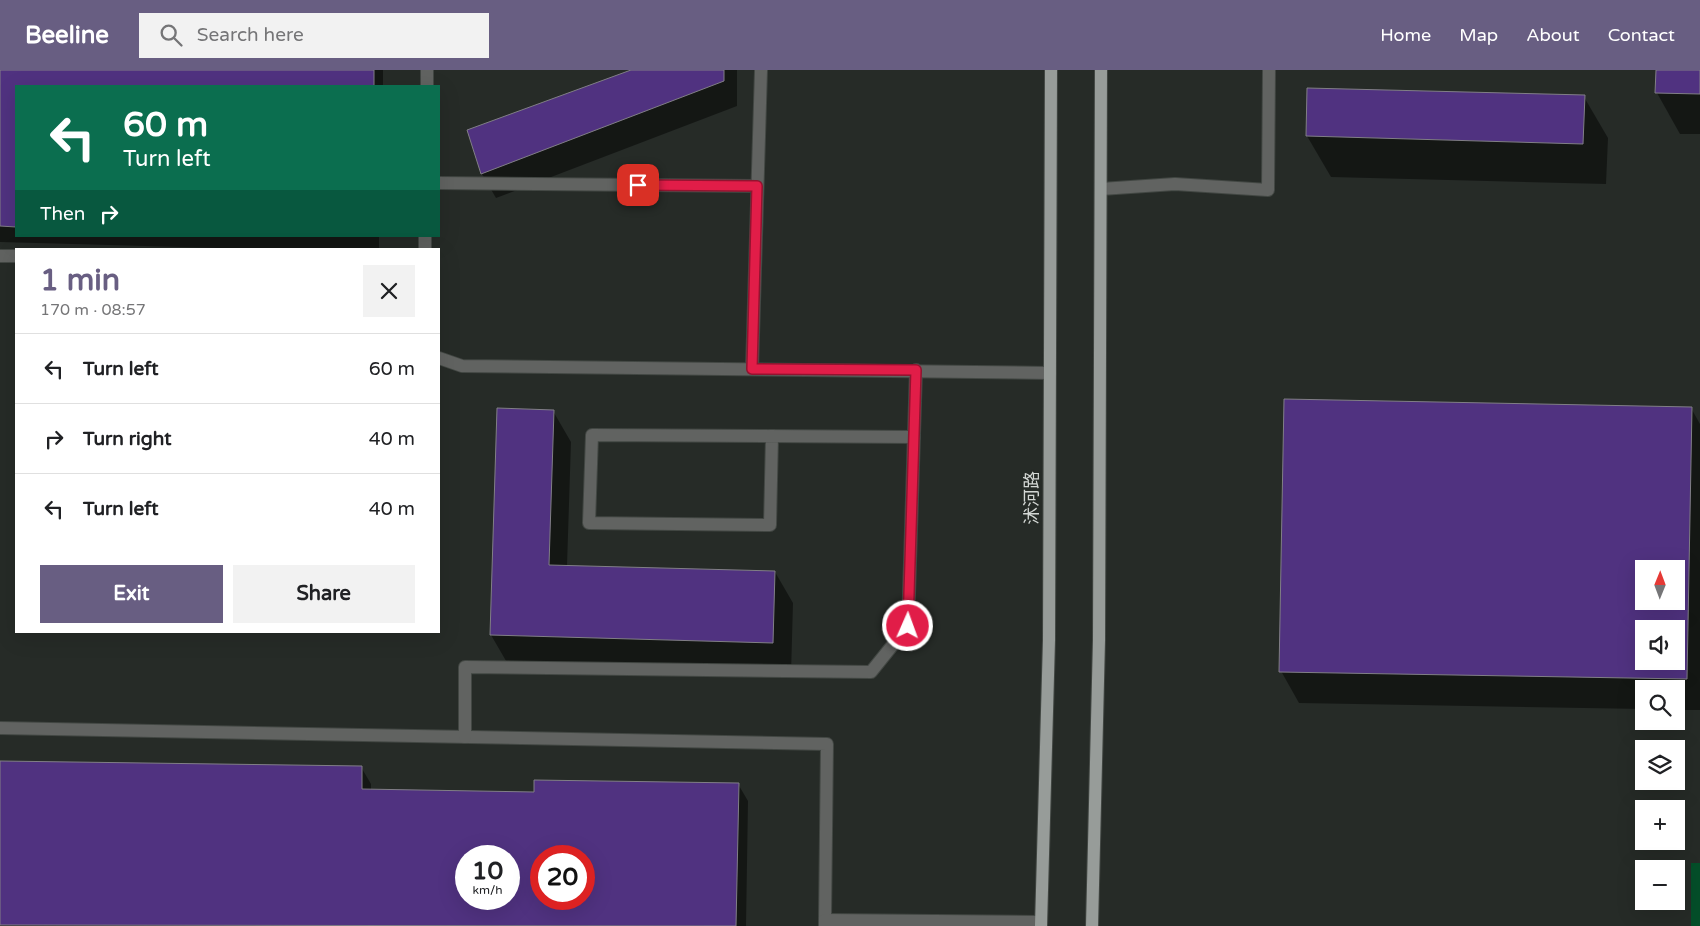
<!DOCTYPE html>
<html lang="en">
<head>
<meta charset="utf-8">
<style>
  :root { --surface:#fff; --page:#f2f2f2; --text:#202124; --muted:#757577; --line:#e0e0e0; --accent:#685e82 }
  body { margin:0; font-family:"Varela Round","Noto Sans SC",sans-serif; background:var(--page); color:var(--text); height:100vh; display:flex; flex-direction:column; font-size:19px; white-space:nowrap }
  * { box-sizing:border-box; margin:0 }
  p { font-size:16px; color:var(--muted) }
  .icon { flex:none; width:28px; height:28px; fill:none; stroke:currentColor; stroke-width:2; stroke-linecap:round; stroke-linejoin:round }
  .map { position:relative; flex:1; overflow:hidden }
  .details { position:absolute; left:15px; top:178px; width:425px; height:385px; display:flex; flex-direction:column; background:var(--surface); border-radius:0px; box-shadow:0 5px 20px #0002 }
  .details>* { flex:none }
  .top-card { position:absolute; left:15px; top:15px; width:425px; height:152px; border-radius:0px; box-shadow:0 5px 20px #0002; background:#0b6e4f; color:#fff; overflow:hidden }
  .needle { width:32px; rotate:1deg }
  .fabs { position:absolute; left:1635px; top:490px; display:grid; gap:10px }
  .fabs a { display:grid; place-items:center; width:50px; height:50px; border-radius:0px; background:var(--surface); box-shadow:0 5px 20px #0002; font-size:25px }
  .speed { position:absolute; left:455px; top:775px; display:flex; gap:10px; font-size:25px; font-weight:700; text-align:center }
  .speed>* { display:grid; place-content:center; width:65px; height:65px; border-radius:50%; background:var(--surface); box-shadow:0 5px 20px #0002; line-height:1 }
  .speed small { font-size:12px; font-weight:400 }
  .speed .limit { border:8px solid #d22; background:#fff; color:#111 }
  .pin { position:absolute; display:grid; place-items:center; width:42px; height:42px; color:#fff; margin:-21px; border-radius:10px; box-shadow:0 2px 8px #0006 }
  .me { position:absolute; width:55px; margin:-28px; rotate:2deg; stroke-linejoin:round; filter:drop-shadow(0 0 4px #0008) }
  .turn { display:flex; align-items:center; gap:18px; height:105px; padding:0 25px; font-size:22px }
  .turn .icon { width:65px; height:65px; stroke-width:2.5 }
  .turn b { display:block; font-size:35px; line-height:42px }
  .then { display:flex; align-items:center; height:48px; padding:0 25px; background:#0003; gap:10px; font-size:19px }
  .round { display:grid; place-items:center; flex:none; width:52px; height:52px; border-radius:0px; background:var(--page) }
  .head { display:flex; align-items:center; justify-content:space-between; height:85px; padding:0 25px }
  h1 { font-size:30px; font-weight:700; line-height:38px; color:var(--accent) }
  .action { display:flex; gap:10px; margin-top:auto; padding:10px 25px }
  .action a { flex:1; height:58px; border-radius:0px; background:var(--accent); color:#fff; font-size:20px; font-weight:700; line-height:58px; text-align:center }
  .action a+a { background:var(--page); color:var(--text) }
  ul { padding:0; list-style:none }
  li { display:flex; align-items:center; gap:15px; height:70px; padding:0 25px; border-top:1px solid var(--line) }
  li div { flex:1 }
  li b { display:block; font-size:19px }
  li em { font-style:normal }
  header { display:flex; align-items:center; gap:30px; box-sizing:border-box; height:70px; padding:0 25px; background:var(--accent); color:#fff }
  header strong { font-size:24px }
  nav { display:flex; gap:28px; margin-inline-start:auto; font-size:18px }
  .search { width:350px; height:45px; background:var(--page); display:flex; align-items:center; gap:12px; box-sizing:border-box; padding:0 18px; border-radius:0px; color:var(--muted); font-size:19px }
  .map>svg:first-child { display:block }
  .green { fill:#044e29 }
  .shadow { fill:#0007; fill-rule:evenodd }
  .building { fill:#503280; stroke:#817f86; fill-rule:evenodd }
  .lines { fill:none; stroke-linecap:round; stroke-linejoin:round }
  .minor-casing { stroke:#424743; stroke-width:14 }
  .major-casing { stroke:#424743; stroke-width:14 }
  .minor { stroke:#616361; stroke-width:12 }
  .major { stroke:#979c99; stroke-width:12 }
  .route-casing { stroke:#92132f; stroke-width:12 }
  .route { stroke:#e11d48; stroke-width:9 }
  .labels { text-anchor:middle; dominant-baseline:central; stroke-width:4; stroke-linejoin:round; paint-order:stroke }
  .street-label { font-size:18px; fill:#d3d7d4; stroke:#262b27 }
</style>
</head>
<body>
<header>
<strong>Beeline</strong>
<div class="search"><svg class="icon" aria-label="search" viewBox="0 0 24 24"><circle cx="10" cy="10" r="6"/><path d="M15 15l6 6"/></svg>Search here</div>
<nav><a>Home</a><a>Map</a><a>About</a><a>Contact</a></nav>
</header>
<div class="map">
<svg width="1700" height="856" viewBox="0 0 1700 856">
  <rect width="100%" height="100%" fill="#262b27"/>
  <!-- green -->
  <rect class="green" x="1691" y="793" width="9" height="63"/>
  <!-- shadow -->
  <g class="shadow">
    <path d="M0,0H383V16H16V166H379V179H254L0,172Z"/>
    <path d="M635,0H737V36L496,128L482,104L469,61Z"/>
    <path d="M1657,0H1700V64H1680L1657,23Z"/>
    <path d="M1308,19L1584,27L1608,68L1606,114L1331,107L1307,66Z"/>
    <path d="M1691,338L1700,354V640H1676V619H1644V639L1299,633L1281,601ZM1644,499H1676V531H1644ZM1644,559H1676V591H1644Z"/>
    <path d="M553,341L571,372L567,496L775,502L793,533L791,604L509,596L491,565Z"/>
    <path d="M0,692L361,697L371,714V721L535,723L738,714L748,731L746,856H0ZM466,786H509V829H466ZM541,786H584V829H541Z"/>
  </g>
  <!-- building -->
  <g class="building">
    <path d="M0,0H374V16H16V157L0,156Z"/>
    <path d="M631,0H724V11L481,104L467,60Z"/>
    <path d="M1656,0H1700V24L1655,23Z"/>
    <path d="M1307,18L1585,25L1583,74L1306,66Z"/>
    <path d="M1284,329L1692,337L1687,609L1279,602ZM1644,499H1676V531H1644ZM1644,559H1676V591H1644Z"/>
    <path d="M497,338L554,340L549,495L775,501L773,573L490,565Z"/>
    <path d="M0,691L362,696V719L534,722V710L739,713L736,856L0,855ZM466,786H509V829H466ZM541,786H584V829H541Z"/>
  </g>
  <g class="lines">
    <defs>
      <g id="minor">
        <path d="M427,16V0"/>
        <path d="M439,113L757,116"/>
        <path d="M1101,119L1175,114L1268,120L1269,0"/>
        <path d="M425,179V166"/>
        <path d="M0,186H16"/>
        <path d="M439,288L462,296L1050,303"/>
        <path d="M752,299L761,0"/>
        <path d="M772,366L770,455L589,453L592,365L914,367"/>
        <path d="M0,658L827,674L825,850"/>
        <path d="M465,667V597L871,602L908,556L916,300"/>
        <path d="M825,856V850L1041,852"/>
      </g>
      <g id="major">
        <path d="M1041,856L1049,570L1051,0"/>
        <path d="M1092,856L1099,570L1101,0"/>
      </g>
    </defs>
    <!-- minor casing -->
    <use href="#minor" class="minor-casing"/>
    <!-- major casing -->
    <use href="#major" class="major-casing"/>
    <!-- minor -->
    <use href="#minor" class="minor"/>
    <!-- major -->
    <use href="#major" class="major"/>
  </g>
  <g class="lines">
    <defs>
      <path id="route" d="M638,115L757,116L752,299L916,300L908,556"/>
    </defs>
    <!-- route casing -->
    <use href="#route" class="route-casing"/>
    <!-- route -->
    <use href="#route" class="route"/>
  </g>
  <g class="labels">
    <!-- street labels -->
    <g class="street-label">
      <text transform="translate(1032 428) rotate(-90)">沭河路</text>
    </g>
  </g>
</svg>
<div class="fabs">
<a><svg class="needle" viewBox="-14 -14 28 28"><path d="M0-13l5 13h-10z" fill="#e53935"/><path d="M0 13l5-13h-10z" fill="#757577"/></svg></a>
<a><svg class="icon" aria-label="sound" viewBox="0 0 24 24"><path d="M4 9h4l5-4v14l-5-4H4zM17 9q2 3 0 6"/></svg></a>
<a><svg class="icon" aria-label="search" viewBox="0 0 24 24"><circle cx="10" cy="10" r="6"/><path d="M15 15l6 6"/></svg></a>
<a><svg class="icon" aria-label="layers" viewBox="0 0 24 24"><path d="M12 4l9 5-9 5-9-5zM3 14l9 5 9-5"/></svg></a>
<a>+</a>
<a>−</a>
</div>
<div class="speed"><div>10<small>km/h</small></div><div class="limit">20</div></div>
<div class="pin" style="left:638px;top:115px;background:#d93025"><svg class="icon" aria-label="arrive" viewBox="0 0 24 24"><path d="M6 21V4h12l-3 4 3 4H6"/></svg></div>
<svg class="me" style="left:908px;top:556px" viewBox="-20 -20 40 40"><circle r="17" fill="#e11d48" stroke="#fff" stroke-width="3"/><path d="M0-11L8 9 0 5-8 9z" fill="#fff"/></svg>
<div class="top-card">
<div class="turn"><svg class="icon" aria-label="left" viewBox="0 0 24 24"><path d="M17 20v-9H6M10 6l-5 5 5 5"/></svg><div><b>60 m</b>Turn left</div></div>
<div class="then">Then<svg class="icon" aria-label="right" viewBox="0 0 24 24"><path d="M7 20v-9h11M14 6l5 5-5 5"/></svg></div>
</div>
<section class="details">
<div class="head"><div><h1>1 min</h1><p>170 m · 08:57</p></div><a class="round"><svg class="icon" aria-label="close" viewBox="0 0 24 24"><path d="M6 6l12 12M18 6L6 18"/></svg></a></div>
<ul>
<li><svg class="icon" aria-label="left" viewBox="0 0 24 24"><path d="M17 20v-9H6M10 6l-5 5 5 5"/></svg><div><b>Turn left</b></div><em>60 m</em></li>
<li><svg class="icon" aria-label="right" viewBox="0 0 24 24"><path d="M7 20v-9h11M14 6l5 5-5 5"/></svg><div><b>Turn right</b></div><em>40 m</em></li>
<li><svg class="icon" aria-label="left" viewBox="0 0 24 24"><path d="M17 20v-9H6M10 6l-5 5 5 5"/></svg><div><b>Turn left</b></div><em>40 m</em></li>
</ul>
<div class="action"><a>Exit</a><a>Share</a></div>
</section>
</div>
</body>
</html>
